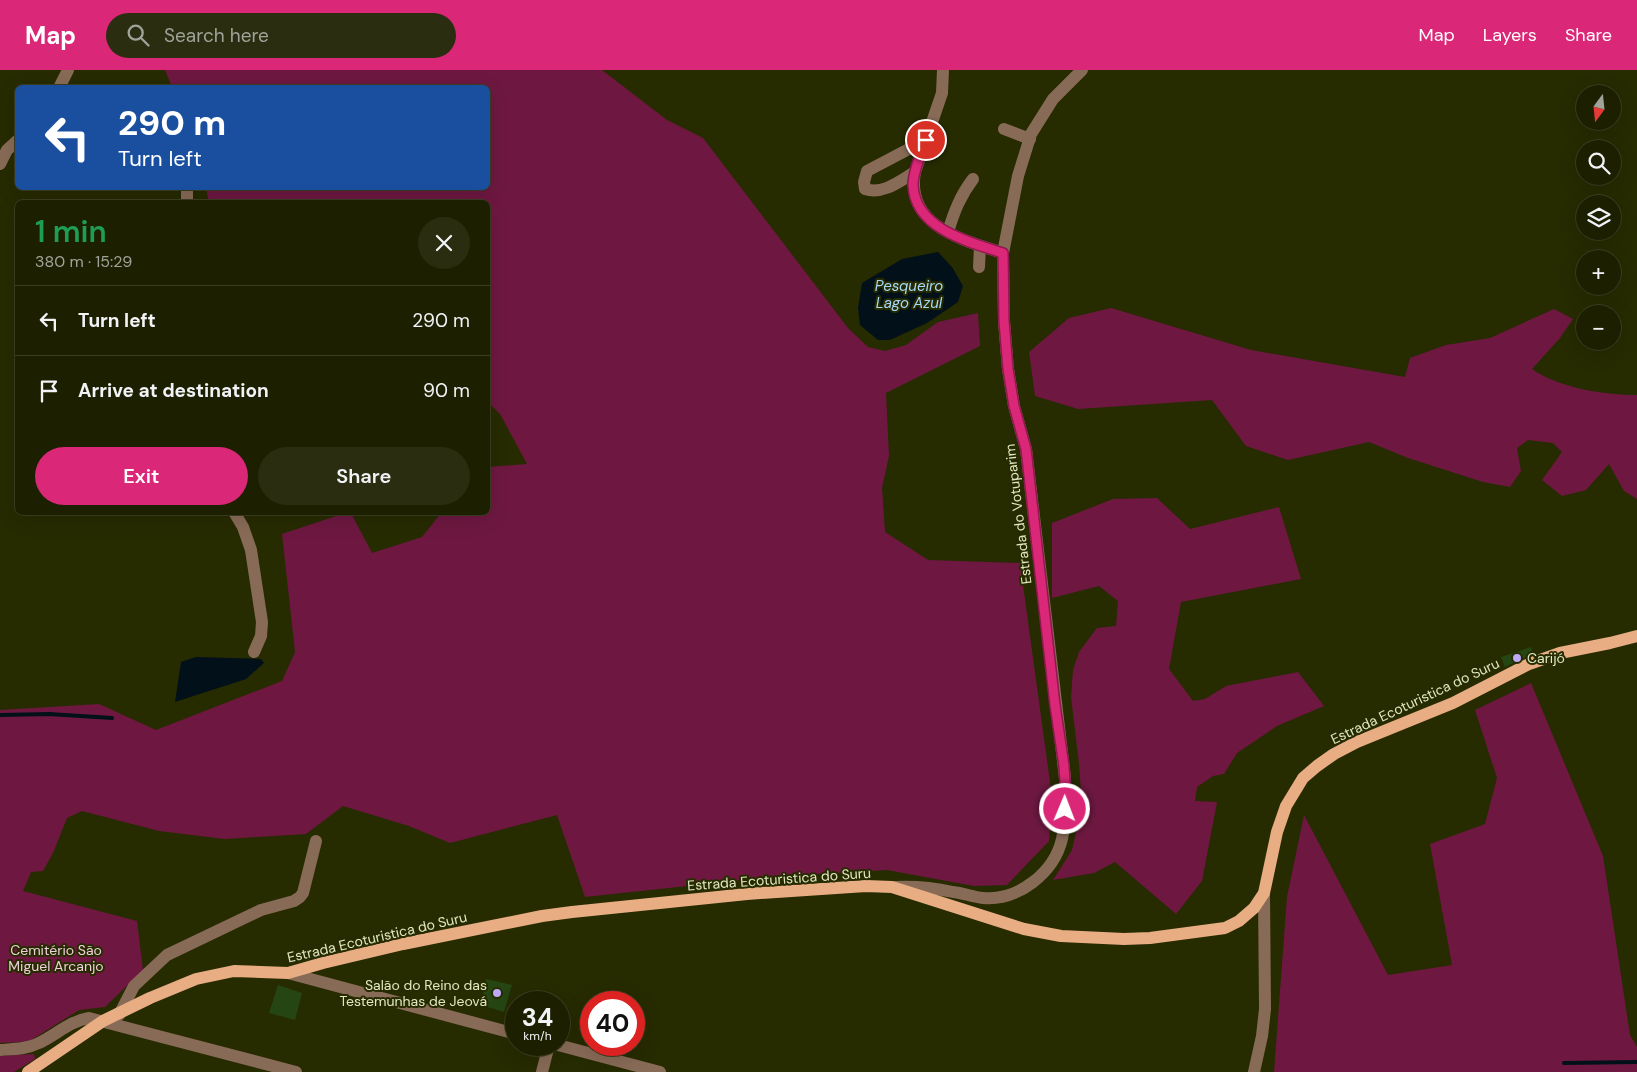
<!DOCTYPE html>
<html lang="en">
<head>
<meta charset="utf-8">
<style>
  :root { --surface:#1d2000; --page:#2a2d0f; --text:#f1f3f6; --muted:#a0a399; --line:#3b3e22; --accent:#db2777 }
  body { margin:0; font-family:"DM Sans",sans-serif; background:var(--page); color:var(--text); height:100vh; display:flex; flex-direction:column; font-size:19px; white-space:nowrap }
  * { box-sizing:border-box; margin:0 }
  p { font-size:16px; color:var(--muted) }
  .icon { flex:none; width:28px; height:28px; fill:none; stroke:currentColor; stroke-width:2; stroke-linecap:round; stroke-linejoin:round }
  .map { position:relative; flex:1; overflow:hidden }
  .drawer { position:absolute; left:15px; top:130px; width:475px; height:315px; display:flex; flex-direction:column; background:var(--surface); border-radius:8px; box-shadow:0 5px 20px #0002,0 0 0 1px var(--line) }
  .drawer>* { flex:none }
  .banner { position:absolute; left:15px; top:15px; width:475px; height:105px; border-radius:8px; box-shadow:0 5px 20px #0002,0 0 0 1px var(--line); background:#1a4fa0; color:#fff; overflow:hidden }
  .needle { width:32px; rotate:195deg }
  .controls { position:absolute; left:1576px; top:15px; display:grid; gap:10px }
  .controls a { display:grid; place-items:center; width:45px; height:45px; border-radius:50%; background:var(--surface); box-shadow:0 5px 20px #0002,0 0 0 1px var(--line); font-size:25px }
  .speed { position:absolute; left:505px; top:921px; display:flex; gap:10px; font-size:25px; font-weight:700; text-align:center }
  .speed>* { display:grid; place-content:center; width:65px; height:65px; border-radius:50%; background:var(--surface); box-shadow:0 5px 20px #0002,0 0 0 1px var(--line); line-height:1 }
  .speed small { font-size:12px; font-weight:400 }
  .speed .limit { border:8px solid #d22; background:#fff; color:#111 }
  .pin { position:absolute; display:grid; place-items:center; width:42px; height:42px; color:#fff; margin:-21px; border:2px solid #fff; border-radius:50%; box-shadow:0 1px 5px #0007 }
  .me { position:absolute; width:55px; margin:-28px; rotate:1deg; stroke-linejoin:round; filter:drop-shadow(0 0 4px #0008) }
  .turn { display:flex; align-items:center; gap:18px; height:105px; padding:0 20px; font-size:22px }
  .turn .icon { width:65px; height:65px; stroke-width:2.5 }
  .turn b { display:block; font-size:35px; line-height:42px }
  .round { display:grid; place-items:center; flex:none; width:52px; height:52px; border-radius:26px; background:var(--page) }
  .overview { display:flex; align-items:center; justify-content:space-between; height:85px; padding:0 20px }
  h1 { font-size:30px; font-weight:600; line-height:38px; color:#1e9e55 }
  .cta { display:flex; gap:10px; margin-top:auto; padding:10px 20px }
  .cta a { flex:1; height:58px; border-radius:30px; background:var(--accent); color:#fff; font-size:20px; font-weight:600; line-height:58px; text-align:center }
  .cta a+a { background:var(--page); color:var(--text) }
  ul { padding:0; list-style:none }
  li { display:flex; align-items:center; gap:15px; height:70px; padding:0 20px; border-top:1px solid var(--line) }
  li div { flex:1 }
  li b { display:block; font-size:19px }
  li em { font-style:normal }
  header { display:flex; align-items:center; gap:30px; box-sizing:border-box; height:70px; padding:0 25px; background:var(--accent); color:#fff }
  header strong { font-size:24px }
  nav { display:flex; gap:28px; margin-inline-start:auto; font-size:18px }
  .search { width:350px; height:45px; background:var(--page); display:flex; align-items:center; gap:12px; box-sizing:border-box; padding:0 18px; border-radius:28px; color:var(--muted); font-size:19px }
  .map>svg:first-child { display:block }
  .green { fill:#6e1841 }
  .water { fill:#021019 }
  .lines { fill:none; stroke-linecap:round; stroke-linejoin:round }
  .stream { stroke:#021019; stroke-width:4 }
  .building { fill:#254612 }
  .minor { stroke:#886b57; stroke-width:12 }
  .major { stroke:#e8ad83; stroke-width:12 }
  .route-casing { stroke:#8e194d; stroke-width:12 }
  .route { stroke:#db2777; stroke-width:9 }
  .poi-dot { fill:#bda9f5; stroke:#272b00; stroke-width:2 }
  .labels { text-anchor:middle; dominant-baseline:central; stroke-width:4; stroke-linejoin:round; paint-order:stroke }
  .street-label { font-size:14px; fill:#e1e8c1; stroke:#272b00 }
  .poi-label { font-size:14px; fill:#e1e8c1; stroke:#272b00; text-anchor:start }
  .park-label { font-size:14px; fill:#eed0da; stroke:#272b00 }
  .water-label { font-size:15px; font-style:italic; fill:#a5d9fa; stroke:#272b00 }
</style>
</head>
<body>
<header>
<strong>Map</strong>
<div class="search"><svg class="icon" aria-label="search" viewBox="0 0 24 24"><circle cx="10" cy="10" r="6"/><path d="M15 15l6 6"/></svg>Search here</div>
<nav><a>Map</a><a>Layers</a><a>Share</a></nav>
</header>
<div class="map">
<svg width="1637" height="1002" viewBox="0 0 1637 1002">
  <rect width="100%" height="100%" fill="#272b00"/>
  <!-- green -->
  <g class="green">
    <path d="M165,0H602L667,50L703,68L848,258L868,277L885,281L906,275L938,252L978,243L980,276L886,323L889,386L882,418L885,462L928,490L1020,493L1052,727L1049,771L1007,815L974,816L887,800L770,807L585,827L557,745L450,773L409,756L343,736L306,764L225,769L159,761L82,741L67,748L53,783L43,801L31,802L23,821L137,851L143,900L105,937L79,940L31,970L22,972L0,973V640L99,634L156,660L282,611L295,582L282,464L345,443H351L372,483L422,467L441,443L488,442V397L527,394L500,344L488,332V132H209L206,118H488V18L172,17Z"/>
    <path d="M1111,238L1251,280L1405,307L1410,288L1446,275L1490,268L1554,239L1573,249L1560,268L1532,299C1559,318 1604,325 1637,325V429L1624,421L1609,394L1586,420L1562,426L1542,410L1562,382L1553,373L1528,370L1517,378L1521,401L1510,417L1483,412L1408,388L1369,372L1288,390L1246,376L1212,330L1078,339L1035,326L1029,282L1069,248Z"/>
    <path d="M1157,428L1190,459L1279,437L1301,509L1181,532L1169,599L1193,631L1205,629L1226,616L1298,602L1324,636L1277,656L1237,683L1224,704L1213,706L1197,717L1195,731L1217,732L1202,811L1176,844L1115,792L1094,803L1053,810L1072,780L1082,737L1079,694L1071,627L1073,600L1079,582L1097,558L1116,556L1118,531L1099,516L1052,528V453L1113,429Z"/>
    <path d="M1531,613L1603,786L1630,965L1637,977V1002H1274L1287,827L1304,745L1388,905L1452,895L1430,774L1485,754L1497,708L1475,640Z"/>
    <path d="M34,984L35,989L14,1002H0V986Z"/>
  </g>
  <!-- water -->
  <g class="water">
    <path d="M938,182L952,197L963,216L958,232L927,253L890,270H878L860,255L858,238L862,213L902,189Z"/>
    <path d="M196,587L261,589L264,593L246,609L175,632L181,592Z"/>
  </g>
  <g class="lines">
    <!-- stream -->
    <g class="stream">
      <path d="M0,645L49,644L112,648"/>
      <path d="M1564,993L1637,992"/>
    </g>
  </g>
  <!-- building -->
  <g class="building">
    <path d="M1531,577L1533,584L1505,597L1501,587Z"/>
    <path d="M486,909L512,915L504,942L481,935Z"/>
    <path d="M278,915L302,923L295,950L269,943Z"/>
  </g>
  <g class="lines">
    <!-- minor -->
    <g class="minor">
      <path d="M943,0L942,23L915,102C905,156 963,170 1003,183"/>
      <path d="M59,18L68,0"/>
      <path d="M1004,59L1030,69"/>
      <path d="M0,94L7,80L18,70"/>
      <path d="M915,102C900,111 883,125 865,119L864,112L867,101L926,70"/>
      <path d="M187,118V132"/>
      <path d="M948,162C954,142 960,126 973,109"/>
      <path d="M979,197L980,176"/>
      <path d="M234,442L243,457L251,480L262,552L261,566L254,582"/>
      <path d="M896,817C915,816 934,818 953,822C963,823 973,827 983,828C1018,831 1054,803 1062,769C1066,749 1066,728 1065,708L1026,379L1014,336L1008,299L1004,251L1003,183L1018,106L1031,64L1053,29L1082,0"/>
      <path d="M288,903L516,964"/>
      <path d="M119,945L134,916L167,885L261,840L294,831L300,827L303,823L316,771"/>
      <path d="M558,975L660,1002"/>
      <path d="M0,980C14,979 27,979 39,973C56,965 70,951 89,948L296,1002"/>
      <path d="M542,1002L549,975"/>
      <path d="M1254,1002L1262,966L1265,939L1264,823"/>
    </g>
    <!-- major -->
    <path class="major" d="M28,1002L103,951L150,928L196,909L234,901L288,903L323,893L403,874L542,846L572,842L747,824L866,816L892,817L1024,859L1061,866L1124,869L1150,868L1225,858L1239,851L1254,838L1264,823L1277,762L1286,736L1303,708L1317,696L1334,684L1357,672L1453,633L1529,594L1560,583L1610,573L1637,566"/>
  </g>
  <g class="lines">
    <defs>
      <path id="route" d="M926,70C921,84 913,101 913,115C915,159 969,172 1003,183L1004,251L1008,299L1014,336L1026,379L1055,635L1064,696L1066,728L1065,739"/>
    </defs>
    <!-- route casing -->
    <use href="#route" class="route-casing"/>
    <!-- route -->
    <use href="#route" class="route"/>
  </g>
  <!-- markers -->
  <g class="poi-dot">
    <circle cx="1517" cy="588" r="5"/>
    <circle cx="497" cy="923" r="5"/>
  </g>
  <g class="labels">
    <!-- street labels -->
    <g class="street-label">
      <text transform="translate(1018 444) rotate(-97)">Estrada do Votuparim</text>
      <text transform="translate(1415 631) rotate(-25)">Estrada Ecoturistica do Suru</text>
      <text transform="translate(779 809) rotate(-4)">Estrada Ecoturistica do Suru</text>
      <text transform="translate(377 867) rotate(-13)">Estrada Ecoturistica do Suru</text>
    </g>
    <!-- poi labels -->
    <g class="poi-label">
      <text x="1527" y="588">Carijó</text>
      <text x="487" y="915" text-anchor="end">Salão do Reino das<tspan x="487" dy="16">Testemunhas de Jeová</tspan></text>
    </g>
    <!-- park labels -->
    <g class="park-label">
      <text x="56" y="880">Cemitério São<tspan x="56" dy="16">Miguel Arcanjo</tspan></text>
    </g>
    <!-- water labels -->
    <g class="water-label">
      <text x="909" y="216">Pesqueiro<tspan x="909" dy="17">Lago Azul</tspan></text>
    </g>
  </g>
</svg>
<div class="controls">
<a><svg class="needle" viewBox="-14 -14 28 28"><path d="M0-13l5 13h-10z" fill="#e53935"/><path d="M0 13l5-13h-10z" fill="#a0a399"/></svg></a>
<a><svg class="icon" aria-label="search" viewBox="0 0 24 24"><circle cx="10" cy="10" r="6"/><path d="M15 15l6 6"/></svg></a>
<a><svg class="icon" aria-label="layers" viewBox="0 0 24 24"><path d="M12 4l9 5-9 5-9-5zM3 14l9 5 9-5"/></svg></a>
<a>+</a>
<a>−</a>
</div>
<div class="speed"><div>34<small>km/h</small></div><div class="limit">40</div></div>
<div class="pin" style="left:926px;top:70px;background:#d93025"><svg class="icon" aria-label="arrive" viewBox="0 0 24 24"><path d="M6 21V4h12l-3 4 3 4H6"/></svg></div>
<svg class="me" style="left:1065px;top:739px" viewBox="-20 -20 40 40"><circle r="17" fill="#db2777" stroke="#fff" stroke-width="3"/><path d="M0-11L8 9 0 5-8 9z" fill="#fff"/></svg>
<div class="banner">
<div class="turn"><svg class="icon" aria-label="left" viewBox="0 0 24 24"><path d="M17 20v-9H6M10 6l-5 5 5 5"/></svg><div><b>290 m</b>Turn left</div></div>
</div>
<section class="drawer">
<div class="overview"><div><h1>1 min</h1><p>380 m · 15:29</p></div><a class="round"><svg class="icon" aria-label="close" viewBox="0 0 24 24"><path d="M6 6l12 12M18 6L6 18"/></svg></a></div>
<ul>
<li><svg class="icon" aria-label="left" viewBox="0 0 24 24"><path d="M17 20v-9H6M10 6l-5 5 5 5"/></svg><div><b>Turn left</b></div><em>290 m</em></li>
<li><svg class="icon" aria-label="arrive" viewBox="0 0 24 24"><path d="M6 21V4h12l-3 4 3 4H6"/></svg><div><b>Arrive at destination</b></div><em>90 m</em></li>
</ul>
<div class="cta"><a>Exit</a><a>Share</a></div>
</section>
</div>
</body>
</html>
